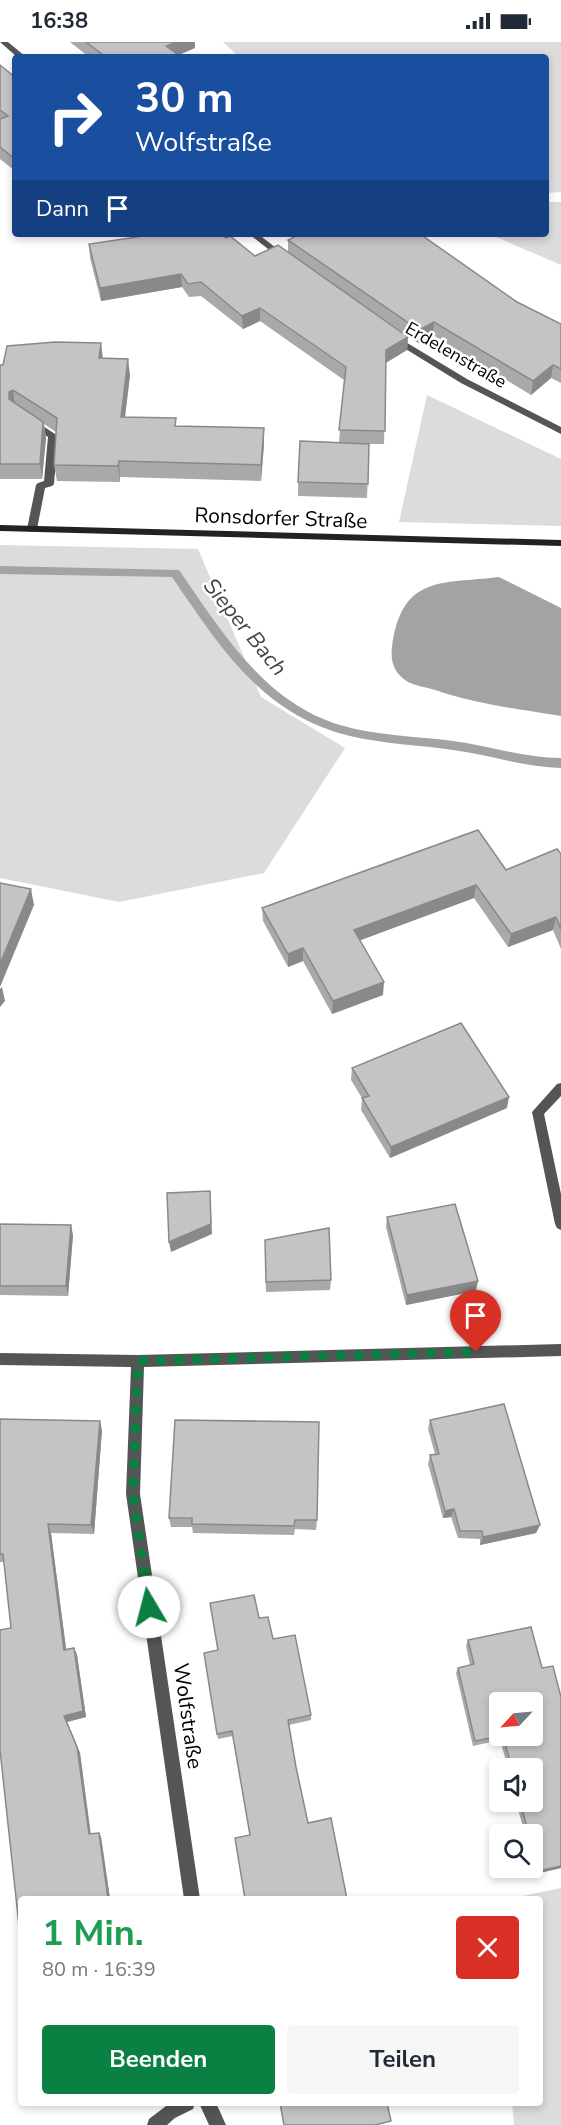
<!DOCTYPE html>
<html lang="de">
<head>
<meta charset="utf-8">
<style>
  :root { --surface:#fff; --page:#f6f6f7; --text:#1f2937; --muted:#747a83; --accent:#0b8043 }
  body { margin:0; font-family:"Nunito Sans",sans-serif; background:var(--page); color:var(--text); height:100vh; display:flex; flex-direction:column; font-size:22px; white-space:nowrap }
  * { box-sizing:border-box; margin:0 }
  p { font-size:20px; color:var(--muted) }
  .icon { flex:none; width:33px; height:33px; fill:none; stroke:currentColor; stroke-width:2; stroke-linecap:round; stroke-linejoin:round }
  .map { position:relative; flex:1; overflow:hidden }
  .details { position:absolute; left:18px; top:1854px; width:525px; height:210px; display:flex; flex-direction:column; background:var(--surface); border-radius:6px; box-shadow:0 3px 9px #0003 }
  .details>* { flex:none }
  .hud { position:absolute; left:12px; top:12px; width:537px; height:183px; border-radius:6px; box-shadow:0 3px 9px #0003; background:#1a4fa0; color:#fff; overflow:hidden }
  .needle { width:39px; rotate:244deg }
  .tools { position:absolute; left:489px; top:1650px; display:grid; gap:12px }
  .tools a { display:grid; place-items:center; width:54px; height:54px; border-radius:6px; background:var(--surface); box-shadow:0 3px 9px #0003; font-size:30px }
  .pin { position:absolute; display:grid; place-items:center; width:51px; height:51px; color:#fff; margin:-62px -26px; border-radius:50% 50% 50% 0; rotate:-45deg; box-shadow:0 0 6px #0007 }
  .pin .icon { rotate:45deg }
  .me { position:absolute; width:66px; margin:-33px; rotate:352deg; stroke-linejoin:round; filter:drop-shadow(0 0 4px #0008) }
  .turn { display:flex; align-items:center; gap:21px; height:126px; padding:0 24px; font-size:27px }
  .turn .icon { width:78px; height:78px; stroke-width:2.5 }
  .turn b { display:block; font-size:42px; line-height:51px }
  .then { display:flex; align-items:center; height:57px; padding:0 24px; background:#0003; gap:12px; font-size:22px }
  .round { display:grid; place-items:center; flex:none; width:63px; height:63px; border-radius:6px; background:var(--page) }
  .head { display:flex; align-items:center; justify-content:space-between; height:102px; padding:0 24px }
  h1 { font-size:36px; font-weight:700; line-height:45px; color:#1e9e55 }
  .action { display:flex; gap:12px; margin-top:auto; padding:12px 24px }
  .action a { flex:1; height:69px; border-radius:6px; background:var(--accent); color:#fff; font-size:24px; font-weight:700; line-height:69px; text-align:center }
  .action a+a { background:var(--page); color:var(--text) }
  .status { display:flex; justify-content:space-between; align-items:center; height:42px; padding:0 30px; background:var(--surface); direction:ltr }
  .status svg { height:16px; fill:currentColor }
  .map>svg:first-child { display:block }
  .green { fill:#dcdcdc }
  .water { fill:#a3a3a3 }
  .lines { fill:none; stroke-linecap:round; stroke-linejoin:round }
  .stream { fill:#a3a3a3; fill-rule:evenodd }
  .service { fill:#555; fill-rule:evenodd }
  .minor { fill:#555; fill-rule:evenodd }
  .secondary { fill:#222; fill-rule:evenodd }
  .wall { fill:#a9a9a9; fill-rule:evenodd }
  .shaded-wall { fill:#898989 }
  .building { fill:#c4c4c4; stroke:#898989; stroke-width:1.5 }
  .route { stroke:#0b8043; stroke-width:10; stroke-dasharray:0 18 }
  .labels { text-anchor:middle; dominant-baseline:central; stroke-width:5; stroke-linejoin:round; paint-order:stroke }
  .far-street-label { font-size:18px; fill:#000; stroke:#fff }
  .street-label { font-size:21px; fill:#000; stroke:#fff }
  .water-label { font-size:22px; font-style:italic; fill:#444; stroke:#fff }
</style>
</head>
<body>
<div class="status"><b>16:38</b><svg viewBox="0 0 49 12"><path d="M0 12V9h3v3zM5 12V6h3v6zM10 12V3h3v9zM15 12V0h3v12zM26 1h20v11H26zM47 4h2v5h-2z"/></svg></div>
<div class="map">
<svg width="561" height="2083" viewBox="0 0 561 2083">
  <rect width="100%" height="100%" fill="#fff"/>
  <!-- green -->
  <g class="green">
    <path d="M223,0H561V150L546,151V15H239Z"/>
    <path d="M546,160H561V223L489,192H546Z"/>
    <path d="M427,353L561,417V484L399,480Z"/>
    <path d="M0,503L198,507L261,655L345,706L264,831L119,860L0,836Z"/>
    <path d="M561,1846V2083H514L512,2061H540V1857H508Z"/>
  </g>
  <!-- water -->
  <path class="water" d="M499,535L561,566V674C518,667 476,662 435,648C426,645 416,644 408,640C395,632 390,620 392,605C402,533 440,542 499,535Z"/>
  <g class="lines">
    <!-- stream -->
    <path class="stream" d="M0,524L179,528C222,590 264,660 340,683C377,694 416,694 453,699C490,704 524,716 561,716V726C524,725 490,713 453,708C419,703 384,702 350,694C262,673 220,605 172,535L0,532Z"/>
    <!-- service -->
    <path class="service" d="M31,376L58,394L54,442L52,444L45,446L37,487L32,490L27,487L36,443L38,441L44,439L48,395L28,381V377Z"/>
    <!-- minor -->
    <g class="minor">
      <path d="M0,0H8L26,15H17Z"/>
      <path d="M249,192H258L288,215L284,218L281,217Z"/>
      <path d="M394,293L467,337L561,385V392L461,341L391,298L390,296Z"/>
      <path d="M561,1041V1054L544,1072L561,1152V1188L557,1186L555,1182L532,1070L557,1042Z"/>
      <path d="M561,1302V1314L144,1325L140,1452L200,1857H184L126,1452L131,1325L0,1323V1311L138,1313Z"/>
      <path d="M170,2061H195L193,2067L175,2076L167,2083H147L149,2077Z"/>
      <path d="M199,2061H216L226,2083H209Z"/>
    </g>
    <!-- secondary -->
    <path class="secondary" d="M0,483L561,498V504L0,489Z"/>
  </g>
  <!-- wall -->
  <g class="wall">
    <path d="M70,0H195V6L178,13L181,15H89Z"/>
    <path d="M0,23L15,35V129L0,117Z"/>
    <path d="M148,192H221L255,214L288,211V198L440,207L517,260L561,282V341L551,336L531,353L433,293L418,301L343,249L408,295L407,308L386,321L384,402H369L367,456L298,454V440L339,400L344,338L260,279L243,287L201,254L189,255L182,245L101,259L90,216L89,202L149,193Z"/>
    <path d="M102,316L130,333L125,375L176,384L264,386V402L261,439L120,435V440L57,439L54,423L56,390L44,382L46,396L42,437H0V323Z"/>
    <path d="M561,812V907L553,888L508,905L474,856L360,898L383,953L332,972L303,919L288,925L263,879L262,866L506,828Z"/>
    <path d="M352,1026L507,1066L390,1116L361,1068L362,1056L351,1038Z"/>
    <path d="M387,1175L476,1249L406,1263L386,1185Z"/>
    <path d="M0,1182L73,1193L68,1254L0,1253Z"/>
    <path d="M265,1198L331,1238L330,1248L266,1250Z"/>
    <path d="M0,1377L102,1388L94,1492L51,1491L66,1607L74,1606L77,1613L86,1675L67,1680L80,1711L91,1792L99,1791L101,1795L110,1857L11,1586L4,1520H0Z"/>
    <path d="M430,1378L540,1483L536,1491L480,1503V1497L458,1496L451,1475L443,1476L428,1422L430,1413L435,1412L428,1387Z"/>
    <path d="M169,1476L317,1478L316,1488L295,1487L294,1493L193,1491L192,1485H171Z"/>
    <path d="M259,1576L273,1597L311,1673V1678L289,1683L250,1793L233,1694L218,1697L204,1611L218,1608Z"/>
    <path d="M531,1585L542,1626L553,1624L561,1655V1826L535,1832L532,1822V1792H525L516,1760H532V1726H508L500,1698L473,1704L456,1631L458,1626L470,1623L466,1604L468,1598ZM500,1660H532V1694H500Z"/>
  </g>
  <!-- shaded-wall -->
  <g class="shaded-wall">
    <path d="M177,0H195V6L174,15L166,4Z"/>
    <path d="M181,232L182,245L101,259L100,246Z"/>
    <path d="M260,266V279L243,287L242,274Z"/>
    <path d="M434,280L433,293L418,301L419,288Z"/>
    <path d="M408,295L407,308L385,321L386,308Z"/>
    <path d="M101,301L103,317L99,316Z"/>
    <path d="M128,317L130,333L123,391L121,375Z"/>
    <path d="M553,323L551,336L531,353L533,339Z"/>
    <path d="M13,348L15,364L12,373L9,350Z"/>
    <path d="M43,380L46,396L42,437L40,422Z"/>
    <path d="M264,386V402L261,439V423Z"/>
    <path d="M119,419L120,435V440L118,424Z"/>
    <path d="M476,843L474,856L353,901L354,888Z"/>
    <path d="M31,847L34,863L0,945V922Z"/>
    <path d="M556,875L553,888L508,905L511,892Z"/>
    <path d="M303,906V919L288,925V912Z"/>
    <path d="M384,940L383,953L332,972L333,959Z"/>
    <path d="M2,945L5,959L0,965V947Z"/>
    <path d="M509,1055L507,1066L390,1116L391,1105Z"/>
    <path d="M210,1149L212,1192L171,1210L169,1200Z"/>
    <path d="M71,1183L73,1193L68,1254L66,1244Z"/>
    <path d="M478,1239L476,1249L406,1263L407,1253Z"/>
    <path d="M100,1379L102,1388L94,1492L91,1483Z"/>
    <path d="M454,1467L451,1475L443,1476L445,1469Z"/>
    <path d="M48,1482L51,1491L67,1614L64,1608Z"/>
    <path d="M540,1483L536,1491L480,1503L483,1495Z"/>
    <path d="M74,1606L77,1613L86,1675L67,1680L80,1711L91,1797L89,1792L64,1674Z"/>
    <path d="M99,1791L101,1795L110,1857H108Z"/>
    <path d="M561,1824V1826L535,1832L538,1829Z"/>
  </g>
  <!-- building -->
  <g class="building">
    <path d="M86,0H177L166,4L181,15H106Z"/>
    <path d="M0,23L15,35V117L0,105V77L8,74L0,68Z"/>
    <path d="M157,192H221L226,196L230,194L255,214L278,203L408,295L386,308L385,389L339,388L346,325L260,266L242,274L201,240L188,242L181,232L100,246L89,202Z"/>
    <path d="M300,192H420L517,260L561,282V327L553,323L533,339L434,280L419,288L288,198Z"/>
    <path d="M55,300L101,301L99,316L128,317L121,375L176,376L175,384L264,386L261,423L119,419L118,424L54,423L57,376L13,348L9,350V357L43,380L40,422H0V323H3L7,304Z"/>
    <path d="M300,399L369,402L368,442L298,440Z"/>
    <path d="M478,788L506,828L557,807L561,812V887L556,875L511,892L476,843L354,888L384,940L333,959L303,906L288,912L262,866Z"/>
    <path d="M0,841L31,847L0,922Z"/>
    <path d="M461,981L509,1055L391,1105L362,1056L369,1054L352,1026Z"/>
    <path d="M210,1149L211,1182L169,1200L167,1151Z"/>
    <path d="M455,1162L478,1239L407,1253L387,1175Z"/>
    <path d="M0,1182L71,1183L66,1244H0Z"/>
    <path d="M329,1186L331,1238L266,1240L265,1198Z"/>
    <path d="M504,1362L540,1483L483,1495L482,1489H460L454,1467L445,1469L430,1413L439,1412L430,1378Z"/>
    <path d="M0,1377L100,1379L91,1483L48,1482L64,1608L74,1606L83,1669L64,1674L77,1705L89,1792L99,1791L108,1857H21V1902L0,1708V1588L11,1586L3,1512H0Z"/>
    <path d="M175,1378L319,1380L317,1478H295L294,1484L192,1482V1476H169Z"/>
    <path d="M254,1553L259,1576L268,1575L273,1597L295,1593L311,1673L288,1678L296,1725L308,1781L331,1776L347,1857H245L235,1796L250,1793L232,1689L217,1692L204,1611L218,1608L210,1561Z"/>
    <path d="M531,1585L542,1626L553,1624L561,1655V1824L538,1829L532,1806V1792H529L520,1760H532V1726H512L503,1694H532V1660H500V1694H501L475,1699L458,1626L474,1622L468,1598Z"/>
    <path d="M280,2061H387L391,2079L375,2083H284Z"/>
  </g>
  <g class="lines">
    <!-- route -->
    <path class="route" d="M149,1565L133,1452L138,1319L476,1310"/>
  </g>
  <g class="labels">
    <!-- far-street labels -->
    <g class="far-street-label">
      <text transform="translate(456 313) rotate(30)">Erdelenstraße</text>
    </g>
    <!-- street labels -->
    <g class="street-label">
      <text transform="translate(281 476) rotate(2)">Ronsdorfer Straße</text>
      <text transform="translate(188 1674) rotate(82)">Wolfstraße</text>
    </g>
    <!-- water labels -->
    <g class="water-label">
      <text transform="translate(245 585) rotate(51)">Sieper Bach</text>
    </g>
  </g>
</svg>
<div class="tools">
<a><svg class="needle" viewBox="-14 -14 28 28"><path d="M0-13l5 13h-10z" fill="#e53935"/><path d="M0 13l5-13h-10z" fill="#747a83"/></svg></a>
<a><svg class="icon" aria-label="sound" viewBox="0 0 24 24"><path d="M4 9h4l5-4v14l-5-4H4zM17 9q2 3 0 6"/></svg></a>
<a><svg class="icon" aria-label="search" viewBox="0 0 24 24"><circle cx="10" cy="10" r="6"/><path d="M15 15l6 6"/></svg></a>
</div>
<div class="pin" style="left:476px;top:1310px;background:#d93025"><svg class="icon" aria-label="arrive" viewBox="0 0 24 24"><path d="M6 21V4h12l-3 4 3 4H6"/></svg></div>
<svg class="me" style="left:149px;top:1565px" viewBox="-20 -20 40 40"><circle r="19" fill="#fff"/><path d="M0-13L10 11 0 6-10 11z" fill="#0b8043"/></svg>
<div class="hud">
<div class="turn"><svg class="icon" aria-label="right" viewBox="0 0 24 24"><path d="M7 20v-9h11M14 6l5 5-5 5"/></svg><div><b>30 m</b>Wolfstraße</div></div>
<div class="then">Dann<svg class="icon" aria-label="arrive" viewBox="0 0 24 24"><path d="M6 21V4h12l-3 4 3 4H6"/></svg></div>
</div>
<section class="details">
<div class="head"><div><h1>1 Min.</h1><p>80 m · 16:39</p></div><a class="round" style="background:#d93025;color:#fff"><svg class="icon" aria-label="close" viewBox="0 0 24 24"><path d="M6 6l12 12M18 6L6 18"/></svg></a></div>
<div class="action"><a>Beenden</a><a>Teilen</a></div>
</section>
</div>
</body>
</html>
